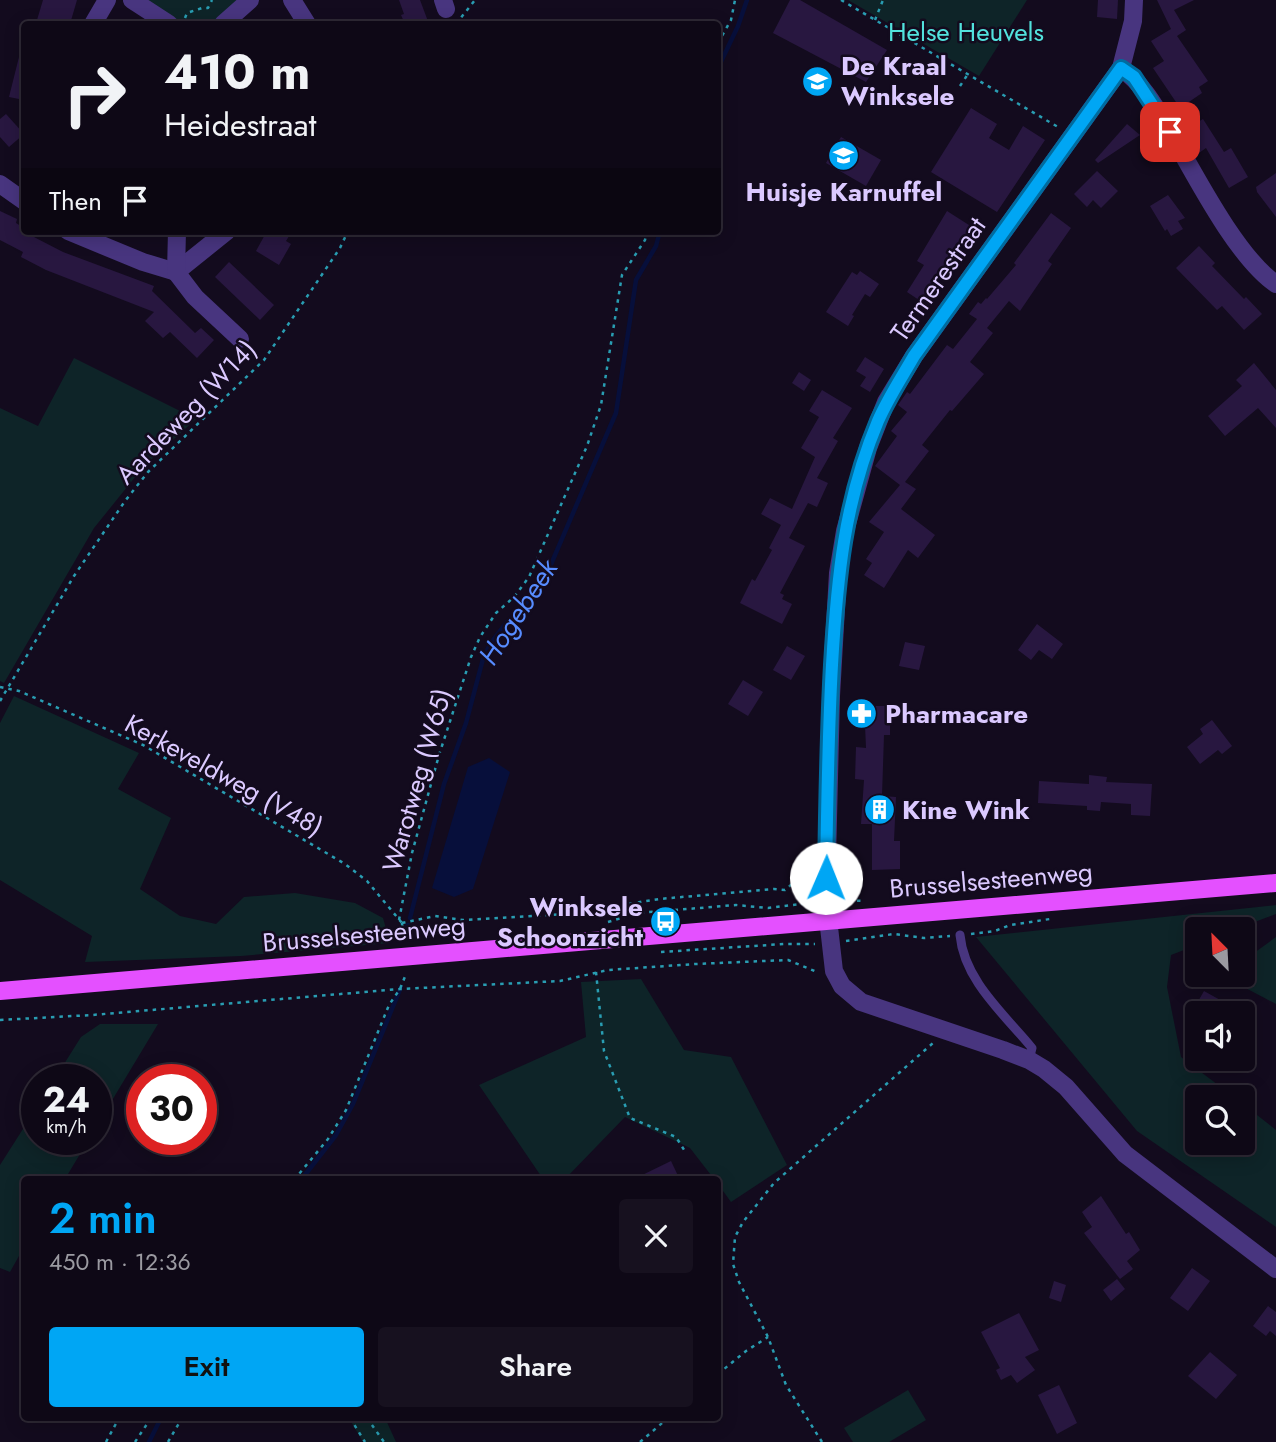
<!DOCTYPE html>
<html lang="en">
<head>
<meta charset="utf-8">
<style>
  :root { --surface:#0e0816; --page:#17111f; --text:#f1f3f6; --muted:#9b9aa1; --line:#2e2935; --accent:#00a6f4 }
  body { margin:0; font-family:Jost,sans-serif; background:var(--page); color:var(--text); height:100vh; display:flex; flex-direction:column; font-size:26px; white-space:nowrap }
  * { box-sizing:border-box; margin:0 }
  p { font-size:23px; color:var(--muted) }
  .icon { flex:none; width:38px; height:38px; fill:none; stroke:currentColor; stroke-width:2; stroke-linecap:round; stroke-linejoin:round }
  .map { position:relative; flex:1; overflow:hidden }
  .sheet { position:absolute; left:21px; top:1176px; width:700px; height:245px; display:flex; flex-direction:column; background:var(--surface); border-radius:7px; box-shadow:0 4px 18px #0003,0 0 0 2px var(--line) }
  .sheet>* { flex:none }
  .banner { position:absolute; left:21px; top:21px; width:700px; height:214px; border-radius:7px; box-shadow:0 4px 18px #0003,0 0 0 2px var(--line); background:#0e0816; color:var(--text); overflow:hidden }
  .needle { width:46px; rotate:336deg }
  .fabs { position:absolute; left:1185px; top:917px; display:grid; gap:14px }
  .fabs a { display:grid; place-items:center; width:70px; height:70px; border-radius:7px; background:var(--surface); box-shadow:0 4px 18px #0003,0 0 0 2px var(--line); font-size:35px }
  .speed { position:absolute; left:21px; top:1064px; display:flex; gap:14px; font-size:35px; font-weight:700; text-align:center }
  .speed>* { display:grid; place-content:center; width:91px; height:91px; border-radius:50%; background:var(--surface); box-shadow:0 4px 18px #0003,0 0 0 2px var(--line); line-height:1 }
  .speed small { font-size:18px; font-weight:400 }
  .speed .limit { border:10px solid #d22; background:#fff; color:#111 }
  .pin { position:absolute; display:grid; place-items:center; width:60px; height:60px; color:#fff; margin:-30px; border-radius:14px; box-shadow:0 4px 10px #0006 }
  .me { position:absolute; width:77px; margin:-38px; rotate:1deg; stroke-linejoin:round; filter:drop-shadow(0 0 5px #0008) }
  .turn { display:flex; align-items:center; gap:24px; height:147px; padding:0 28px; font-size:32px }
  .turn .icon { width:91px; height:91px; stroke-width:2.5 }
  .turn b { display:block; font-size:49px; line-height:60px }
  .then { display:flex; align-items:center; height:66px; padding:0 28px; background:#0003; gap:14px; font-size:26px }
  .round { display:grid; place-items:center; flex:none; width:74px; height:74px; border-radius:7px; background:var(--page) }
  .summary { display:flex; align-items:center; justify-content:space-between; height:119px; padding:0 28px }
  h1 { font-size:42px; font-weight:600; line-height:52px; color:var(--accent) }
  .action { display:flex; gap:14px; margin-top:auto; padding:14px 28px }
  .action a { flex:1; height:80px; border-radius:7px; background:var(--accent); color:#111; font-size:28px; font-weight:600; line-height:80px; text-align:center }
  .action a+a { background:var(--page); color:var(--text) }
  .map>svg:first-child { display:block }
  .green { fill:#0e2428 }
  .water { fill:#070f3b }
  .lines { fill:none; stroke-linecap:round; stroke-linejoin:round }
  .stream { stroke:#070f3b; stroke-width:4.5 }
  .building { fill:#281740 }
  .path { stroke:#299db2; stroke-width:2.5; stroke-dasharray:3.5 5; stroke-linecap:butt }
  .service { stroke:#48357f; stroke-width:9 }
  .minor { stroke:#48357f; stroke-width:18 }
  .primary { stroke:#e450ff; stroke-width:18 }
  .route-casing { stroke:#006c9f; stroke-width:18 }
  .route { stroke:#00a6f4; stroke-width:12 }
  .labels { text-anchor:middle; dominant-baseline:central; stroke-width:5; stroke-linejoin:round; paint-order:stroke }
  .park-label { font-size:26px; fill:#52e2dd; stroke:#130b1e }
  .poi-label { font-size:26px; font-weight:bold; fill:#dbc9ff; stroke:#130b1e; text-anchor:start }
  .street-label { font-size:26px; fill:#dbc9ff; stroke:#130b1e }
  .water-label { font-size:28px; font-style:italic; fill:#578cff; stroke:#130b1e }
</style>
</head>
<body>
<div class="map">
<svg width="1276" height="1442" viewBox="0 0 1276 1442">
  <rect width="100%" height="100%" fill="#130b1e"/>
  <!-- green -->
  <g class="green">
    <path d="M147,0H243L215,24H182Z"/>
    <path d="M848,0H1027L979,76Z"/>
    <path d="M74,358L196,419L144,466L94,528L4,683L0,681V408L38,426Z"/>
    <path d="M14,696L139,753L118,789L171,818L140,889L180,916L216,924L244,897L295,893L355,903L383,918L390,943L241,956L85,962L92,936L0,880V723Z"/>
    <path d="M1276,905V914L1236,929H1197V945L1171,955L1167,987L1181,1057L1234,1097H1197V1143H1242L1243,1104L1276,1130V1227L1137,1131L976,937Z"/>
    <path d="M1276,937V1004L1223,976L1242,975L1243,961Z"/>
    <path d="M641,979L684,1050L731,1057L787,1165L731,1202L718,1184V1180L714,1179L690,1148L625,1117L565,1179H543L479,1085L586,1037L581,982Z"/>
    <path d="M100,1024H158L96,1127V1080H54L81,1037Z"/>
    <path d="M37,1107V1139H89L65,1179L24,1180V1247L10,1272L0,1268V1165Z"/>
    <path d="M908,1390L926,1420L889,1442H853L844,1428Z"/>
    <path d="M349,1418H385L396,1442H363Z"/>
  </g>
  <!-- water -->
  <path class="water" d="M489,758L510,772L473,889L454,897L432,888L468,767Z"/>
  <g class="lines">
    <!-- stream -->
    <g class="stream">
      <path d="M718,68L738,26L747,0"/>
      <path d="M410,918L444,784L466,723L483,659L490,644L506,623L524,606L546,576L616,413L636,280L656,246L660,231"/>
      <path d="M406,938L408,925"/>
      <path d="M301,1180L336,1135L353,1104L401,987"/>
      <path d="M149,1442L161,1418"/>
    </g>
  </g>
  <!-- building -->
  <g class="building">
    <path d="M43,0H77L70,24H50L37,20Z"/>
    <path d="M399,0H420L429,24H405L401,15L404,14Z"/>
    <path d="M790,0H800L887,50L866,82L773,33Z"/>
    <path d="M1098,0H1118L1117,19L1097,17Z"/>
    <path d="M1157,0H1194L1174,10L1186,30L1177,36L1208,81L1199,87L1202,93L1180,108L1153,68L1164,61L1151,41L1171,29Z"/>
    <path d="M20,53H24V100L9,97Z"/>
    <path d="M971,108L997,124L989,138L1009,150L1023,126L1045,140L997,212L931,172Z"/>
    <path d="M6,114L24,134L9,147L0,137V119Z"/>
    <path d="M1203,119L1224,152L1231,148L1248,177L1229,188L1206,148L1196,155L1183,131Z"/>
    <path d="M1127,124L1140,135L1098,163L1095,160Z"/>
    <path d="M841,137L881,160L866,186L826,163Z"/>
    <path d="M1097,171L1118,191L1101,208L1093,200L1087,207L1074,194Z"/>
    <path d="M1276,173V217L1257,192L1256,187Z"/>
    <path d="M1168,195L1185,218L1178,221L1183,229L1171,236L1167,229L1165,231L1150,206Z"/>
    <path d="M0,211L17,219L16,223L24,228V231L33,232L32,236L63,252L154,286L152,291L195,333L201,328L214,340L197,358L170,332L163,338L145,321L154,312L46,270L21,257L23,252L0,240Z"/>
    <path d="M947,211L972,227L922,302L907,292L924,265L917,261Z"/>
    <path d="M1051,213L1071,228L1048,261L1052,264L1020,311L1009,301L987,328L993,333L970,362L984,374L952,411L950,410L922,445L929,451L905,482L916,489L901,509L935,535L918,558L908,550L884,588L864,575L872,563L866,559L884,532L869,522L900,485L875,466L897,436L891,431L907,412L898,405L907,392L910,394L947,345L953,349L977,319L969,314L978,302L981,304L986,298L987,299L1016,265L1014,263Z"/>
    <path d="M267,231H292L286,241L291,244L279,265L256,251Z"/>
    <path d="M1199,246L1215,263L1212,266L1244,299L1246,297L1262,314L1244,330L1222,306L1217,310L1176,268Z"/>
    <path d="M229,262L274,305L260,320L215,277Z"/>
    <path d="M860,271L879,284L870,297L865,294L852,315L854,316L848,326L826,312L852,272L857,275Z"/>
    <path d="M865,357L884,369L870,392L860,386L866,377L856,371Z"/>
    <path d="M1254,363L1276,390V428L1258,408L1225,436L1208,416L1242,386L1236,380Z"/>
    <path d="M799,372L811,380L804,391L792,383Z"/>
    <path d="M822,390L852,408L833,438L838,441L817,478L828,483L817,507L808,503L789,538L805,546L780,593L784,595L782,599L792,604L782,624L740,603L752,579L755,581L772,550L769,548L781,525L761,514L770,498L792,509L815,457L801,448L819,417L809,411Z"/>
    <path d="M1037,624L1063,644L1052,659L1039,650L1031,660L1018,650Z"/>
    <path d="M905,642L925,646L919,670L899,666Z"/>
    <path d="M787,646L805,656L791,680L773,670Z"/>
    <path d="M743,680L763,692L748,716L728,704Z"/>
    <path d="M859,706H890V735H884L882,796L896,797L894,841H900V869L872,870V824H861L864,780L855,779L856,747L866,748L865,725H859Z"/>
    <path d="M1212,720L1232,746L1222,754L1218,750L1200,764L1187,747L1203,734L1200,729Z"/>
    <path d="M1089,775L1107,777L1106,782L1152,784L1150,816L1131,815V804L1101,802L1100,811L1087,810V806L1038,803L1039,781L1089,784Z"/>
    <path d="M1204,991L1222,1001L1220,1005L1235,1013H1197V1034L1184,1026Z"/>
    <path d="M671,1161L680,1180H632Z"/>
    <path d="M1101,1196L1126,1234L1129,1232L1140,1250L1127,1261L1133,1269L1120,1279L1084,1233L1092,1227L1082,1212Z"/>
    <path d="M1192,1268L1210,1281L1188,1311L1170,1298Z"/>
    <path d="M1117,1279L1125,1289L1111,1301L1103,1290Z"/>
    <path d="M1054,1281L1066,1285L1061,1302L1049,1298Z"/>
    <path d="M1268,1306L1276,1312V1336L1270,1331L1266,1336L1253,1326Z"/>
    <path d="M1019,1313L1039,1350L1025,1357L1035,1370L1017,1383L1011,1375L1001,1380L996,1370L1000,1368L981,1332Z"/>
    <path d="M1210,1352L1237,1375L1216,1399L1188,1376Z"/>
    <path d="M1059,1385L1077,1423L1057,1434L1038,1395Z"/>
  </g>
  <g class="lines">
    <!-- path -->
    <g class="path">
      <path d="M841,0L1058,127"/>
      <path d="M185,18L187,13L202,8H208L212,0"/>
      <path d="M875,20L883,0"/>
      <path d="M456,24L475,0"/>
      <path d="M718,43L731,20L735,0"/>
      <path d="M960,86L968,74"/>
      <path d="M0,687L19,691L143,745L345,864L367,881L402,923"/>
      <path d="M0,701L74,576L125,501L148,472L264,360L340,248L348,231"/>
      <path d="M843,885L854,899"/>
      <path d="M840,900L864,901"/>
      <path d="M800,902L810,887"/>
      <path d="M399,920L412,853L439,755L471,657L480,637L496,613L514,597L529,577L587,446L601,405L622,275L645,240L647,231"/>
      <path d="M608,922L638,913L736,905L768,908L809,903"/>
      <path d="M402,923L435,916L463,920L566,914L659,899L774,889L785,890L792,884L811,847"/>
      <path d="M402,923L403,939"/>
      <path d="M971,934L995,931L1010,925L1050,919"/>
      <path d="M846,941L894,934L924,938L950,936"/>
      <path d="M661,952L784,944H815"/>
      <path d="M596,972L604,1051L630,1118L676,1137L686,1153"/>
      <path d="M0,1020L92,1015L400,989L560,981L608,970L695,964L788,960L817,972"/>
      <path d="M294,1180L328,1139L346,1110L389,1005L400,989L406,974"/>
      <path d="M718,1374L746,1351L768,1337"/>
      <path d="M350,1418L365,1442"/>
      <path d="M367,1418L384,1442"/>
      <path d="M106,1442L119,1418"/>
      <path d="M135,1442L151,1418"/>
      <path d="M168,1442L182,1418"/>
      <path d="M640,1442L668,1418"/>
      <path d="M822,1442L786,1385L768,1337L739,1282L733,1264L735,1237L743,1222L774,1183L933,1043"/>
    </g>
    <!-- service -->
    <path class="service" d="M960,935C964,980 1004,1014 1032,1048L1029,1060"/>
    <!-- minor -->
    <g class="minor">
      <path d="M132,0L169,24"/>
      <path d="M292,0L307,24"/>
      <path d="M443,0L446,9"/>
      <path d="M1134,0L1133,21L1121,68L914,356L886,402L868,448L845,531L838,573L831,696L826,901L834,971L842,986L861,1002L1003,1050L1029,1060L1044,1069L1066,1087L1125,1154L1276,1269"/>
      <path d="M93,24L107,0"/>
      <path d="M223,24L250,0"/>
      <path d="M1121,68C1142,83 1155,106 1168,128C1193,171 1236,257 1276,284"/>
      <path d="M0,184L24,201"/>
      <path d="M68,231L143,262L176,272L227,231"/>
      <path d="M177,231L176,272L195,297L240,339"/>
    </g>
    <!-- primary -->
    <path class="primary" d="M0,991L1276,883"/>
  </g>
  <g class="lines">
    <defs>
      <path id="route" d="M826,878C827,807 828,736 832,665C837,579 844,502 878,421C888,398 902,377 914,356L1121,68L1134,77L1170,132"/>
    </defs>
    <!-- route casing -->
    <use href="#route" class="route-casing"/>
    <!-- route -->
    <use href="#route" class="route"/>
  </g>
  <!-- icons -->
  <defs>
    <symbol id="school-disc" viewBox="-11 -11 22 22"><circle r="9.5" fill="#00a6f4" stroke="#130b1e"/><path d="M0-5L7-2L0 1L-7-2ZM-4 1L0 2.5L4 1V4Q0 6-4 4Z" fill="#fff"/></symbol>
    <symbol id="pharmacy-disc" viewBox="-11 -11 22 22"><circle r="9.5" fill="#00a6f4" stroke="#130b1e"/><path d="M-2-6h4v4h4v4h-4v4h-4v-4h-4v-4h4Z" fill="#fff"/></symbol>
    <symbol id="building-disc" viewBox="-11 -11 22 22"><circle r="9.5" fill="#00a6f4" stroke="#130b1e"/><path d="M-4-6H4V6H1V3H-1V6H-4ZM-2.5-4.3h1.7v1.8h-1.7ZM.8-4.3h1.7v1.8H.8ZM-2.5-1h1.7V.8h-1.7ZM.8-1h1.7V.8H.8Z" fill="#fff"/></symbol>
    <symbol id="bus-disc" viewBox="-11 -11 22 22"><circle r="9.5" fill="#00a6f4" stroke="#130b1e"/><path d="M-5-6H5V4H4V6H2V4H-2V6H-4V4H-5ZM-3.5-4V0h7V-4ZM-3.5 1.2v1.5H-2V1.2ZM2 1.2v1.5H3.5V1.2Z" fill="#fff"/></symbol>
  </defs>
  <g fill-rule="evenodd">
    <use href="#school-disc" x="800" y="64" width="35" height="35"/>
    <use href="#school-disc" x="826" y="138" width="35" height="35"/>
    <use href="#pharmacy-disc" x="844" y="696" width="35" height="35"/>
    <use href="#building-disc" x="862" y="792" width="35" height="35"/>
    <use href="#bus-disc" x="648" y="904" width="35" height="35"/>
  </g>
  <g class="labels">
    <!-- park labels -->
    <g class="park-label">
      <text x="966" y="32">Helse Heuvels</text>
    </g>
    <!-- poi labels -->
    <g class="poi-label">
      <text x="841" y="66">De Kraal<tspan x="841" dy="30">Winksele</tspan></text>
      <text x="844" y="192" text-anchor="middle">Huisje Karnuffel</text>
      <text x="885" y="714">Pharmacare</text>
      <text x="902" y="810">Kine Wink</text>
      <text x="643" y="907" text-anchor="end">Winksele<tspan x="643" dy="30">Schoonzicht</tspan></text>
    </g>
    <!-- street labels -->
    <g class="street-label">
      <text transform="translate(938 279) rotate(-55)">Termerestraat</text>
      <text transform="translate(186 412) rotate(-46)">Aardeweg (W14)</text>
      <text transform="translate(224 775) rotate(29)">Kerkeveldweg (V48)</text>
      <text transform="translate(417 780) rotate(-74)">Warotweg (W65)</text>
      <text transform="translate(991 880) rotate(-5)">Brusselsesteenweg</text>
      <text transform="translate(364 934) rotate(-5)">Brusselsesteenweg</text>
    </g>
    <!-- water labels -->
    <g class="water-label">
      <text transform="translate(518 612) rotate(-57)">Hogebeek</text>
    </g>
  </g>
</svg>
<div class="fabs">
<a><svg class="needle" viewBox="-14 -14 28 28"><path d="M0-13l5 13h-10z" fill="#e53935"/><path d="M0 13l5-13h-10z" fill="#9b9aa1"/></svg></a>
<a><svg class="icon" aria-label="sound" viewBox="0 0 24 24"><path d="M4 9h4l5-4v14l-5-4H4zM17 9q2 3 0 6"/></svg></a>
<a><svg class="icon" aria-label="search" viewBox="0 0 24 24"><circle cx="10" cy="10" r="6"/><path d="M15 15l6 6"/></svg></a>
</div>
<div class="speed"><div>24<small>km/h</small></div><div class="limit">30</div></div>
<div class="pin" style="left:1170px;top:132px;background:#d93025"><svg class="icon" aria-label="arrive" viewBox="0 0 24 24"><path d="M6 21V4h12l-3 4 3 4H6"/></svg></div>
<svg class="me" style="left:826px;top:878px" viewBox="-20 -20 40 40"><circle r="19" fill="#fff"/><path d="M0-13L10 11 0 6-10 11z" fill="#00a6f4"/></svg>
<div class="banner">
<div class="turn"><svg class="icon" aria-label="right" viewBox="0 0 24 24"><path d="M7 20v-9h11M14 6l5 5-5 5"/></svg><div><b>410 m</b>Heidestraat</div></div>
<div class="then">Then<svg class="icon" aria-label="arrive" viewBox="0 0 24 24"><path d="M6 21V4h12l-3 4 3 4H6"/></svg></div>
</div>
<section class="sheet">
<div class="summary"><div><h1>2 min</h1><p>450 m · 12:36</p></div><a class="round"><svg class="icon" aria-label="close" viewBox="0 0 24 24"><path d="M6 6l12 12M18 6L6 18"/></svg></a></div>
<div class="action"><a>Exit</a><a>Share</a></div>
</section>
</div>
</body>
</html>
